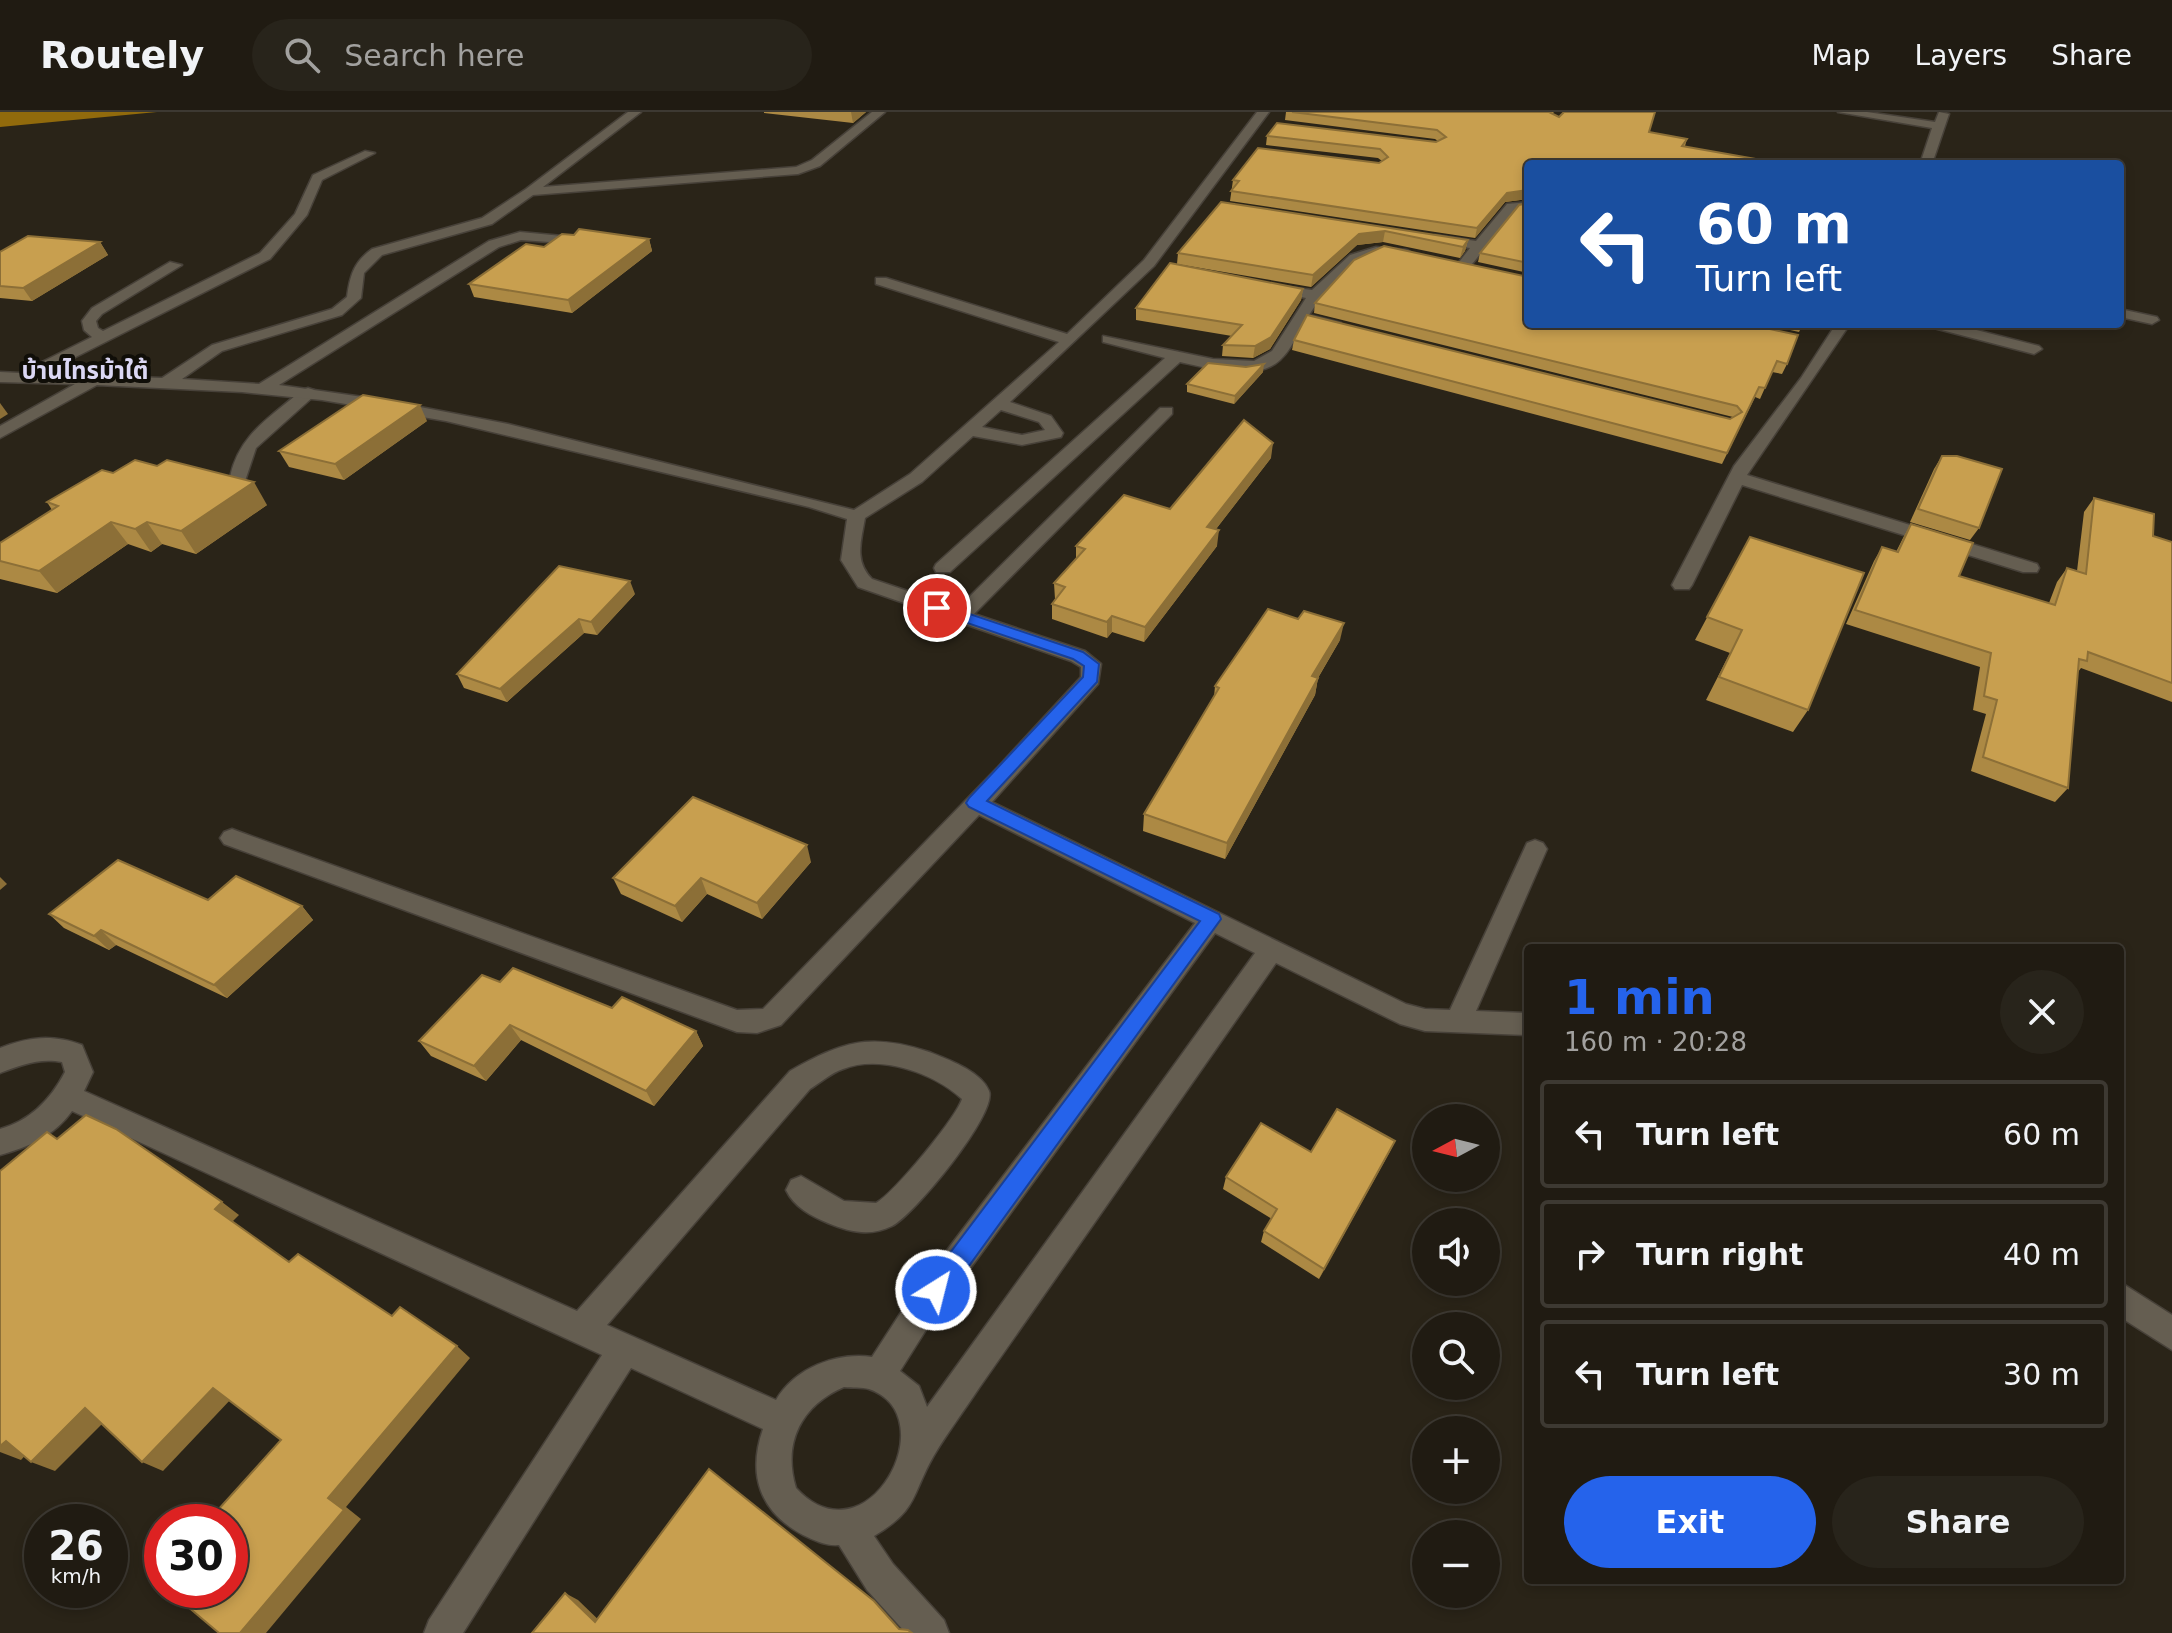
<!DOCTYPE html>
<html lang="en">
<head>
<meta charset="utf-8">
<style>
  :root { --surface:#201b12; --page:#28241b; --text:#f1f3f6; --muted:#a2a19f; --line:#3d3932; --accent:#2563eb }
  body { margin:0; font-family:"DejaVu Sans","Noto Sans Thai",sans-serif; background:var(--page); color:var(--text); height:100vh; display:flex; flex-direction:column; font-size:30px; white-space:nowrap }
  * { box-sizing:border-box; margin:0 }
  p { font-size:26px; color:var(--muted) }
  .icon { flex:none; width:44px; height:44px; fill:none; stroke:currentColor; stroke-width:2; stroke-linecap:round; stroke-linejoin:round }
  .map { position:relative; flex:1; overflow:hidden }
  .sheet { position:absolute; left:1524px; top:832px; width:600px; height:640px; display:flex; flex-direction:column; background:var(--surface); border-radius:8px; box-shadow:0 4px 12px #0003,0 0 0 2px var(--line) }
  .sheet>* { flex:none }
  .banner { position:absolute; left:1524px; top:48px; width:600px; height:168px; border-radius:8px; box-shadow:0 4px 12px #0003,0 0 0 2px var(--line); background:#1a4fa0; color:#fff; overflow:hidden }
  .needle { width:52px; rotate:263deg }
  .controls { position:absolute; left:1412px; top:992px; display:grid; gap:16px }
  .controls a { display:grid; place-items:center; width:88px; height:88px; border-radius:50%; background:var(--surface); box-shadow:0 4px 12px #0003,0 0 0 2px var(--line); font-size:40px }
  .speed { position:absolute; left:24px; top:1392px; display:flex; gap:16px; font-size:40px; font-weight:700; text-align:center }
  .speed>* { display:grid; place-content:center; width:104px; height:104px; border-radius:50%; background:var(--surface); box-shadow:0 4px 12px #0003,0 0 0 2px var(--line); line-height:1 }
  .speed small { font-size:20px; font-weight:400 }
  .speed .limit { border:12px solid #d22; background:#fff; color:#111 }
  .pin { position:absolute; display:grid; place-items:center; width:68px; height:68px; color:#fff; margin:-34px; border:4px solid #fff; border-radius:50%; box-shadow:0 2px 8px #0007 }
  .me { position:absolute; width:88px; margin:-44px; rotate:36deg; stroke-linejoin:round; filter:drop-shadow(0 0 6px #0008) }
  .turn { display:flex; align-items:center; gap:28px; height:168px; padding:0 40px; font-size:36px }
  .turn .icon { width:104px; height:104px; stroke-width:2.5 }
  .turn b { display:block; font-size:56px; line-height:68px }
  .round { display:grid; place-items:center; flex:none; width:84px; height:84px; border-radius:42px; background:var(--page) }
  .overview { display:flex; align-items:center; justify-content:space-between; height:136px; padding:0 40px }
  h1 { font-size:48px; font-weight:700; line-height:60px; color:var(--accent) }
  .button { display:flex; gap:16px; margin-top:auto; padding:16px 40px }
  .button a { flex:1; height:92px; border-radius:48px; background:var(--accent); color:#fff; font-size:32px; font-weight:700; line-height:92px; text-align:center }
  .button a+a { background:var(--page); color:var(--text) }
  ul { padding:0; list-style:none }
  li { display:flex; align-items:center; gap:24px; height:108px; margin:0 16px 12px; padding:0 24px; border:4px solid var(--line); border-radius:8px }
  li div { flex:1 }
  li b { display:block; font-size:30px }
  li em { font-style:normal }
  header { display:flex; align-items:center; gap:48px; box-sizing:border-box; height:112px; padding:0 40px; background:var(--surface); border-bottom:2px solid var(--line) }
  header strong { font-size:38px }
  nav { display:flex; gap:44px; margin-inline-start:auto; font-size:28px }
  .search { width:560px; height:72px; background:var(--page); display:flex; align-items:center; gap:20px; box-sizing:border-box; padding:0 28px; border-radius:44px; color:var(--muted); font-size:30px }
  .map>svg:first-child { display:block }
  .water { fill:#916a0c }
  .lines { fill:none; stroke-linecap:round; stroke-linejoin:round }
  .lane-casing { stroke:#474139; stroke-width:3 }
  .street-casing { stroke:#474139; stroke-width:3 }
  .lane { fill:#655e51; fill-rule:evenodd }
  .street { fill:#655e51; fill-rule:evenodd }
  .wall { fill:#ac8944 }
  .shaded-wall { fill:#8c6f37 }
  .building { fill:#c89f4f; stroke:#8c6f37; stroke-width:2 }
  .route { fill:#2563eb; stroke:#184099; stroke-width:2 }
  .labels { text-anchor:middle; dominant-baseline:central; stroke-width:8; stroke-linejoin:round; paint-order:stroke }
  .far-quarter-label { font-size:24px; font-weight:bold; fill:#dbd7f4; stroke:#100e08 }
</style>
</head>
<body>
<header>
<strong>Routely</strong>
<div class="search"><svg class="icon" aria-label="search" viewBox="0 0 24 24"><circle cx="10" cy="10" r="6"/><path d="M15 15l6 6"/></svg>Search here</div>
<nav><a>Map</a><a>Layers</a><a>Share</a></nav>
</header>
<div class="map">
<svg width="2172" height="1521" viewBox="0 0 2172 1521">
  <rect width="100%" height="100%" fill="#2a2418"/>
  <!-- water -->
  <path class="water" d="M0,0H157L0,15Z"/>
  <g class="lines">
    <defs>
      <g id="lane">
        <path d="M2120,197L2157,205L2159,208L2152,212L2120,205Z"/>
        <path d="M1928,212H1953L2039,234L2042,237L2034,242L1930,215Z"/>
        <path d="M308,276L314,278V284L256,336L245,369H233L230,365C239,322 271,305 302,278Z"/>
      </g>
      <g id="street">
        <path d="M628,0H641L543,75L796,55L812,48L872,0H885L820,54L798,62L533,83L492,112L382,143L364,161L361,186L342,203L222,239L182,267L259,272L489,129L520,120L573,125L580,129L578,132L521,128L499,135L279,273L384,288L508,312L854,398L910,362L1059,230L876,172V166H886L1067,222L1144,148L1257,0H1269L1154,154L1010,290L1051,304L1063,321L1061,325L1022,333L973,324L922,370L865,406C861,429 854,449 872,467L958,496L1160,296H1172V302L974,502L1085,539L1101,552L1098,572L992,690L1406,892L1425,897L1450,898L1527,731L1535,728L1543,731L1547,737L1476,899L1528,901V923L1425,919L1400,912L1276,851L979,1276C964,1299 947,1321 933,1345C911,1384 918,1398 874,1424L893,1452L944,1508L949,1521H906L867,1478L839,1433C825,1434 816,1429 803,1423C760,1400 747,1363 763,1317L631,1256L463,1521H424L429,1508L602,1243L72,999C54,1024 29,1035 0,1043V1017C30,1009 51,987 65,960L62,950C38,946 22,953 0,961V936C29,925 52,922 82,933L93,960L84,979L577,1199L790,959C842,930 869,920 929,940C947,947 981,959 989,979C998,1001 914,1103 892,1114C870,1125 850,1120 828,1111C811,1104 794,1095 786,1078L791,1068L801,1064L844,1089L876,1091C894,1081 956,1006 962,987C934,961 880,942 843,957C831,961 821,970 810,977L607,1213L776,1288C795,1256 836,1240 872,1245L907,1191L1195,811L979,703L781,913L757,921L737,920L224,732L220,726L224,720L232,717L240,720L737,898L763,897L998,655L1081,565V555L1071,549L858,475L841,448L847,407L809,395L446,309L322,288L242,280L97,273L0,326V314L75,272L0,270V260L20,261L92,225L84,218L82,209L92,196L170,150L182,153L102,202L96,209L98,216L103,219L260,141L295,102L313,63L365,39L375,41L322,68L307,103L270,147L42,262L162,266L212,233L332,197L347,185C350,163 354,150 372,137L482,106L526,77ZM1001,298L1039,310L1045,318L1022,323L982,315ZM1215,821L1255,841L927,1295L919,1274L900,1259L929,1213ZM844,1275C852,1276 862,1275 869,1277C947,1304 867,1453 796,1376C782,1330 802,1293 844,1275Z"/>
        <path d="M1838,0H1867L1935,10L1939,0L1949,2L1932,52H1920L1932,16Z"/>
        <path d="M1528,90V98L1515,99L1468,157L1456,154L1470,136L1435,131L1428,127L1435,123L1476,129L1507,92Z"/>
        <path d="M1376,135L1407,138L1414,142C1404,149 1389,142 1376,143C1348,145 1323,182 1309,203L1341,211V217L1304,210C1297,223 1291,238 1280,248C1257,270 1207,256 1180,250L950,460H936L934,456L936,452L1165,246L1103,230V224L1213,247L1254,249L1272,239L1306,186L1267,178V172L1312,178L1350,143Z"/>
        <path d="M1836,212H1850L1747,363L2037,452L2039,456L2037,460H2023L1742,373L1692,473L1689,477H1675L1672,473L1734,354L1801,266Z"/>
        <path d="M2120,1170L2172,1203V1238L2120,1205Z"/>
      </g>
    </defs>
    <!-- lane casing -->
    <use href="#lane" class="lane-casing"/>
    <!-- street casing -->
    <use href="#street" class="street-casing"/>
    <!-- lane -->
    <use href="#lane" class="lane"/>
    <!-- street -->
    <use href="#street" class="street"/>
  </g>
  <!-- wall -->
  <g class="wall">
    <path d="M764,0H866L853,11L764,1Z"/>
    <path d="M1286,0H1554L1552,2L1559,5L1687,27L1685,34L1528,52V87L1505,90L1475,126L1230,89L1233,68L1379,51L1382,49L1378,46L1266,33L1267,24L1438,29L1435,27L1285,8Z"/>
    <path d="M1221,90L1468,128L1465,139L1460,146L1383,130L1357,133L1311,175L1177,152L1178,141Z"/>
    <path d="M1528,91V161L1478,150L1480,141Z"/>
    <path d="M649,127L652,139L572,201L474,185L469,172L544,135Z"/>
    <path d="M100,130L108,143L32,189L0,186V140Z"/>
    <path d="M1303,177L1301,188L1270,237L1253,246L1222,244L1223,233L1232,224L1136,208V196Z"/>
    <path d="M1315,191L1747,212L1787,252L1782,262L1772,260L1760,287L1755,285L1722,352L1292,238L1294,228L1730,307L1733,305L1314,201Z"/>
    <path d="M1764,212H1803L1799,220Z"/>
    <path d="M1263,260L1234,292L1187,280V272Z"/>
    <path d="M427,309L344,368L289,355L279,339Z"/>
    <path d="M1942,344L1979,416L1970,428L1910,410L1934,357Z"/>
    <path d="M1271,346L1216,417L1217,434L1144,530L1112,520L1107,526L1052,507V492L1055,487L1054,471L1076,447V434L1170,397Z"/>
    <path d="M113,361L267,393L196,442L162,432L151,440L128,432L57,481L0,467V431L52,398L47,390Z"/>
    <path d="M2094,386L2153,424L2172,430V590L2081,556L2078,560L2068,676L2055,690L1971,659L1986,602L1973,598L1980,555L1846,512L1874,449L1882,435L1896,440L1903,426L1911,412L1959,464L2049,491L2057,470L2067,456L2077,459L2084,400Z"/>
    <path d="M1750,425L1808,598L1793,620L1706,588L1730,541L1695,528Z"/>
    <path d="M635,482L597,523L584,521L507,590L464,576L457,562Z"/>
    <path d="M1340,528L1318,566L1315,583L1225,747L1143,719L1144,702L1214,585L1215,574Z"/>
    <path d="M811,750L762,807L707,782L682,810L621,782L613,766Z"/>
    <path d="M208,788L302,794L313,808L227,886L116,833L109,838L64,816L49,802Z"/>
    <path d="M500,870L612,896L696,919L703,934L654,994L521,928L486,969L431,944L419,929Z"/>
    <path d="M1395,1029L1389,1041L1319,1167L1261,1130L1264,1119L1272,1107L1223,1077L1226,1065L1311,1040Z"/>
  </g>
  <!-- shaded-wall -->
  <g class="shaded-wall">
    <path d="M851,0H866L853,11Z"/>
    <path d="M1528,78V87L1505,90L1475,126L1477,116L1507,81Z"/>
    <path d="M1385,119L1383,130L1357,133L1311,175L1313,163L1359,122Z"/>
    <path d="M649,127L652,139L572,201L568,188Z"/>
    <path d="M1468,128L1465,139L1460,146L1463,135Z"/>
    <path d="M100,130L108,143L32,189L23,176Z"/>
    <path d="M1303,177L1301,188L1270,237L1253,246L1255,234Z"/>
    <path d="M1264,252L1263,260L1234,292L1235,284Z"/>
    <path d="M0,291L8,302L0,307Z"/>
    <path d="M420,293L427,309L344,368L335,352Z"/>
    <path d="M1273,331L1271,346L1206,430L1207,415Z"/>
    <path d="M254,370L267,393L196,442L181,419Z"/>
    <path d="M111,410L128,432L57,481L39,459Z"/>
    <path d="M147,410L162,432L151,440L135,417Z"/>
    <path d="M1219,418L1217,434L1144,530L1145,515Z"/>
    <path d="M630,469L635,482L597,523L591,510Z"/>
    <path d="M1112,504V520L1107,526V510Z"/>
    <path d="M579,507L584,521L507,590L500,577Z"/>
    <path d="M1344,511L1340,528L1309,581L1312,564Z"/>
    <path d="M1318,566L1315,583L1225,747L1227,731Z"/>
    <path d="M807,733L811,750L762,807L757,791Z"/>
    <path d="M0,765L7,772L0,778Z"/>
    <path d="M701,766L707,782L682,810L675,794Z"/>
    <path d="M302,794L313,808L227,886L214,873Z"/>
    <path d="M101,818L116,833L109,838L94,824Z"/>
    <path d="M510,913L521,928L486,969L474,954Z"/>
    <path d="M696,919L703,934L654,994L646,979Z"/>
    <path d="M1395,1029L1389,1041L1319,1167L1324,1157Z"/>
    <path d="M222,1090L239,1103L232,1110L215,1097Z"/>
    <path d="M457,1234L470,1246L346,1395L361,1407L266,1521H240L328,1386Z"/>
    <path d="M213,1276L232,1286L163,1359L142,1350Z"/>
    <path d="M85,1296L108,1306L55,1359L31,1350Z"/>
    <path d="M6,1329L30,1338L21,1348L0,1340V1334Z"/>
    <path d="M565,1481L578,1488L607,1516L595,1510Z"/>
  </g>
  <!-- building -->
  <g class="building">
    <path d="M1292,0H1549L1559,5L1564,0H1655L1649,20L1687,27L1682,34L1784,52H1528V78L1507,81L1477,116L1231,79L1239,69L1233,68L1258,36L1379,51L1388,45L1380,37L1267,24L1277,11L1436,30L1446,25L1437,18Z"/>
    <path d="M1221,90L1468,128L1463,135L1385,119L1359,122L1313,163L1178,141Z"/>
    <path d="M1528,91V151L1480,141L1519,93Z"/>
    <path d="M579,117L649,127L568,188L469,172L526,132L544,135L562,122L574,123Z"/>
    <path d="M28,124L100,130L23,176L0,174V140Z"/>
    <path d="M1384,134L1528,165V212H1747L1798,223L1787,252L1777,249L1765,276L1759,275L1727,341L1294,228L1307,203L1730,307L1742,300L1737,294L1315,191L1354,148Z"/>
    <path d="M1170,151L1303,177L1271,225L1255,234L1223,233L1242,213L1136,196Z"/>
    <path d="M1208,251L1246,255L1264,252L1235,284L1187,272Z"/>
    <path d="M363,283L420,293L335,352L279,339Z"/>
    <path d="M1244,308L1273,331L1207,415L1219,418L1145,515L1112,504L1107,510L1052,492L1065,475L1054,471L1085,437L1076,434L1124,383L1170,397Z"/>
    <path d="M1942,344H1957L2002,357L1979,416L1918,397Z"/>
    <path d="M135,348L157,354L167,348L254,370L181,419L147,410L135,417L111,410L39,459L0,449V431L58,394L47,390L102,358L113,361Z"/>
    <path d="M2094,386L2154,402L2153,424L2172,430V571L2088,540L2087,549L2079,547L2068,676L1983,645L1997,588L1984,584L1991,541L1855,498L1882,435L1898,440L1911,412L1973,431L1959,464L2055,493L2067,456L2086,462Z"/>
    <path d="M1750,425L1864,461L1808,598L1719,565L1742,518L1707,505Z"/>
    <path d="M559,454L630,469L591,510L579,507L500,577L457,562Z"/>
    <path d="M1268,497L1298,507L1304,499L1344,511L1312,564L1318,566L1227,731L1144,702L1219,576L1215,574Z"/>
    <path d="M693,685L807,733L757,791L701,766L675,794L613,766Z"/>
    <path d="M118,748L208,788L236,764L302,794L214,873L101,818L94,824L49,802Z"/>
    <path d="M513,856L612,896L622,885L696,919L646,979L510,913L474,954L419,929L482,863L500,870Z"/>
    <path d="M1337,997L1395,1029L1324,1157L1264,1119L1277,1097L1226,1065L1261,1011L1311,1040Z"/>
    <path d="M86,1003L116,1017L222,1090L215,1097L289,1150L298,1142L392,1204L400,1195L457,1234L328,1386L344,1398L240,1521H219L168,1478H230V1410H207L281,1328L213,1276L142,1350L85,1296L31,1350L6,1329L0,1334V1059L47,1020L57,1027Z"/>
    <path d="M709,1357L874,1489L899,1517L908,1518L912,1521H532L565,1481L595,1510Z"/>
    <path d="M162,1460V1473L155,1467Z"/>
  </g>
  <!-- route -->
  <path class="route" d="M937,491L1083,540L1099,552L1097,570L987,689L1219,802L1221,807L945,1187L936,1190L928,1187L924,1178L928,1170L1200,809L969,695L966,691L969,686L1083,565L1084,554L1073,547L932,499L930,496Z"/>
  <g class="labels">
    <!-- far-quarter labels -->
    <g class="far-quarter-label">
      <text x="85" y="259">บ้านไทรม้าใต้</text>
    </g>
  </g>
</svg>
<div class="controls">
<a><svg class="needle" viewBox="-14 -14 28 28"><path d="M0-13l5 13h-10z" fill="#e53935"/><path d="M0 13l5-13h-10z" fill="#a2a19f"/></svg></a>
<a><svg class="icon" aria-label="sound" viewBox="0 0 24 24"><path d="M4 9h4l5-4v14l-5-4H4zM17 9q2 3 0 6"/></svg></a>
<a><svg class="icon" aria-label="search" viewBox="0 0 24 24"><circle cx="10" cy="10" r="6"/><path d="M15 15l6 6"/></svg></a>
<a>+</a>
<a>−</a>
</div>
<div class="speed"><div>26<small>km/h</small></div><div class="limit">30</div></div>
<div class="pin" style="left:937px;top:496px;background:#d93025"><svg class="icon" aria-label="arrive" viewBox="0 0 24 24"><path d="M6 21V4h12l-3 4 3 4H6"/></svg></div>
<svg class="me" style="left:936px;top:1178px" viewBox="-20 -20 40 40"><circle r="17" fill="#2563eb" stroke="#fff" stroke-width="3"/><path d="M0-11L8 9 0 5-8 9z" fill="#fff"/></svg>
<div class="banner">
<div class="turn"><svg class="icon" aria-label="left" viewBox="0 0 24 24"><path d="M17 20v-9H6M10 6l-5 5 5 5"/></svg><div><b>60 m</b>Turn left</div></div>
</div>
<section class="sheet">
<div class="overview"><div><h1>1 min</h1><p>160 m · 20:28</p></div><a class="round"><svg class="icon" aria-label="close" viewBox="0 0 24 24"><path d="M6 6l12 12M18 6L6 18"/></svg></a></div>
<ul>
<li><svg class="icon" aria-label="left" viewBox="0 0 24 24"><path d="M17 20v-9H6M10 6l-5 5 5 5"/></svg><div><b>Turn left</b></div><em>60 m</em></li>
<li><svg class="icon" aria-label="right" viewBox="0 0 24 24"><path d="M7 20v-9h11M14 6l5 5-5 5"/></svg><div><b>Turn right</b></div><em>40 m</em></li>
<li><svg class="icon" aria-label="left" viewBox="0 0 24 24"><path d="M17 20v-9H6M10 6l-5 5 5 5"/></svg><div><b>Turn left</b></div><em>30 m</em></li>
</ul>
<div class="button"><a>Exit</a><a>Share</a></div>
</section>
</div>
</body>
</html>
